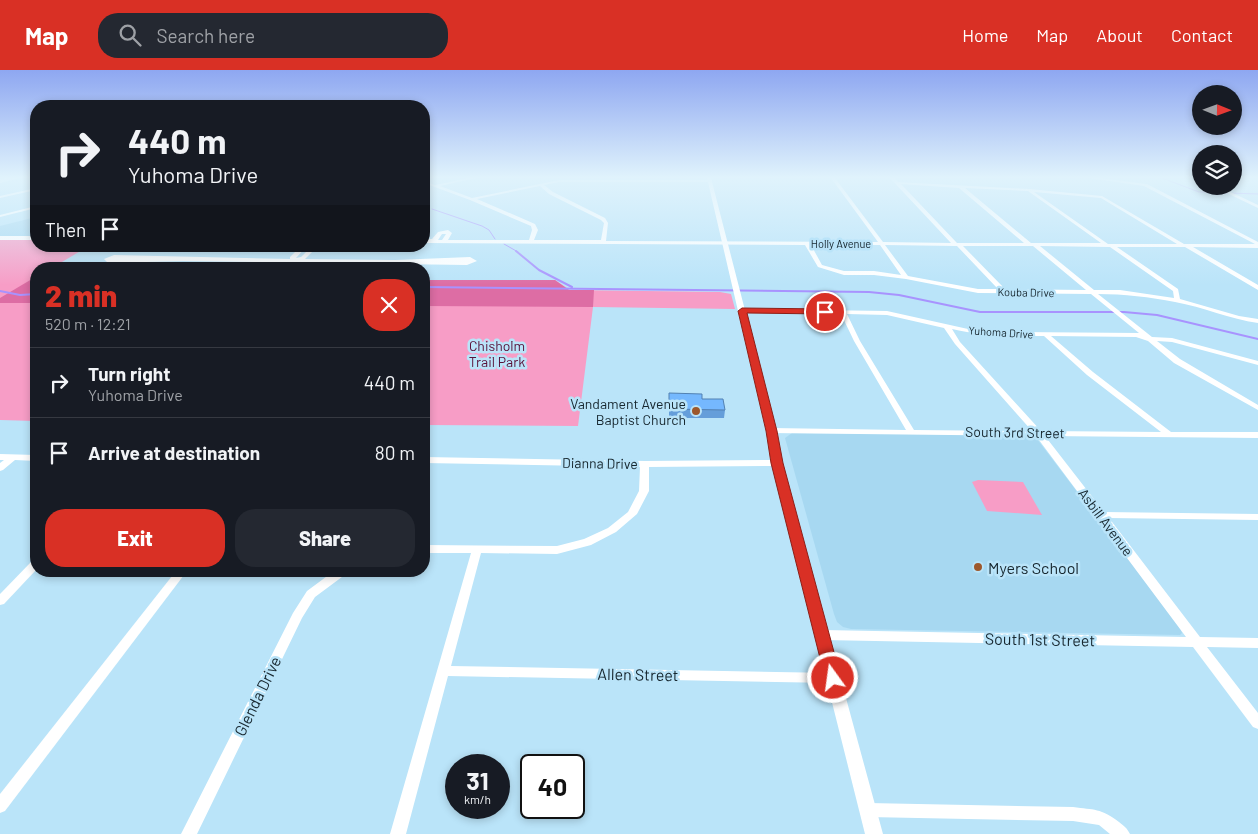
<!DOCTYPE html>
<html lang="en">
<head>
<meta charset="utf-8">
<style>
  :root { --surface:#171b24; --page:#242831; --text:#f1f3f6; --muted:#9ea1a6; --line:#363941; --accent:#d93025 }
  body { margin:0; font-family:Barlow,sans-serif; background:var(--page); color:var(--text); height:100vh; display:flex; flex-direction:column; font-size:19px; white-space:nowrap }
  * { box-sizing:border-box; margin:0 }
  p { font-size:16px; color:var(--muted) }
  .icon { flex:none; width:28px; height:28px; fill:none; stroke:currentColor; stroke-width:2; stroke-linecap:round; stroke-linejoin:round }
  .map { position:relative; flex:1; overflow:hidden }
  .side { position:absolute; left:30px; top:192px; width:400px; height:315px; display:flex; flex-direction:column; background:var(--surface); border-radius:20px; box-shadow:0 2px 8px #0003 }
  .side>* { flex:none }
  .top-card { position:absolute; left:30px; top:30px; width:400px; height:152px; border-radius:20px; box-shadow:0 2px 8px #0003; background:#171b24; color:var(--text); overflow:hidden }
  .needle { width:32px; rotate:91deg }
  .tools { position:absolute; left:1192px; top:15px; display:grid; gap:10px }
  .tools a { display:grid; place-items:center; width:50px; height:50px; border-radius:50%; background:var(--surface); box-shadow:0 2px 8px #0003; font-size:25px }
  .speed { position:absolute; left:445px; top:684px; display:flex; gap:10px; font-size:25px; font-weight:700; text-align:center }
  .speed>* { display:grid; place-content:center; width:65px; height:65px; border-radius:50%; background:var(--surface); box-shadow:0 2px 8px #0003; line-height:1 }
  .speed small { font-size:12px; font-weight:400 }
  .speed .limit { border:2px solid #111; border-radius:8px; background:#fff; color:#111 }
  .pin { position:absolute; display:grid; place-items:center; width:42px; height:42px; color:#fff; margin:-21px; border:2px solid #fff; border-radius:50%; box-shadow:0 1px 5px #0007 }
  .me { position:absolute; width:55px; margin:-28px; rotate:346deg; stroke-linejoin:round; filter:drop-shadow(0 0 4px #0008) }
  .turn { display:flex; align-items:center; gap:18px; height:105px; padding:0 15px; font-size:22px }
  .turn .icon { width:65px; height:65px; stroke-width:2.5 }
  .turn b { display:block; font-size:35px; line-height:42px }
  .then { display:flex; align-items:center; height:48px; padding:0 15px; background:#0003; gap:10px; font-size:19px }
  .round { display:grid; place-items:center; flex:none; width:52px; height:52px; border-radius:20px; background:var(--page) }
  .headline { display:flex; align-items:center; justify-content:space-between; height:85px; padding:0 15px }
  h1 { font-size:30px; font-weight:800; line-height:38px; color:var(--accent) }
  .button { display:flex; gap:10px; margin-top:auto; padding:10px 15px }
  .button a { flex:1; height:58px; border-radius:20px; background:var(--accent); color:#fff; font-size:20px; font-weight:800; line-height:58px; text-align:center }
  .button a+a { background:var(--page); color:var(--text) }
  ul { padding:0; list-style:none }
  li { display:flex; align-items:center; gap:15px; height:70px; padding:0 15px; border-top:1px solid var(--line) }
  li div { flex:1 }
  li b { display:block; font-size:19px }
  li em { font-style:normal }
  header { display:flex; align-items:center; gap:30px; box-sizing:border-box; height:70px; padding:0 25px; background:var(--accent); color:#fff }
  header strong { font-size:24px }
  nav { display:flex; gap:28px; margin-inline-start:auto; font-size:18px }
  .search { width:350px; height:45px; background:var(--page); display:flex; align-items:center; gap:12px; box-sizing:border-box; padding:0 18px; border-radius:20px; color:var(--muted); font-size:19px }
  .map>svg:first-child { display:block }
  .built { fill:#a7d8f1 }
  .green { fill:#f79dc6 }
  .forest { fill:#dd6da4 }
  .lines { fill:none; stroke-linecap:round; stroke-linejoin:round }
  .stream-far1 { stroke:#a893fe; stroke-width:1 }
  .stream { stroke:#a893fe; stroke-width:2 }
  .minor { fill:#fff; fill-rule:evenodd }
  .tertiary { fill:#fff; fill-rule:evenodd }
  .motorway { fill:#fff; fill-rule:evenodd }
  .wall { fill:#659eda }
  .building { fill:#75b8fe; stroke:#5281b2 }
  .route { fill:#d93025; stroke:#8d1f18 }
  .poi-dot { fill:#9d582c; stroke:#bae4f9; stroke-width:2 }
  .labels { text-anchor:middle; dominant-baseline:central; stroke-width:5; stroke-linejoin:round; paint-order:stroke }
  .far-street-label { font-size:11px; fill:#16262e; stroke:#bae4f9 }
  .park-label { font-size:14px; fill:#581139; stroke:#bae4f9 }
  .poi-label { font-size:14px; fill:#16262e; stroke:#bae4f9; text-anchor:end }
  .street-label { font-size:14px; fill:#16262e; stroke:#bae4f9 }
  .near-poi-label { font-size:16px; fill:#16262e; stroke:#bae4f9; text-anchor:start }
  .near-street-label { font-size:16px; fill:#16262e; stroke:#bae4f9 }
</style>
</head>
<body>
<header>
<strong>Map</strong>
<div class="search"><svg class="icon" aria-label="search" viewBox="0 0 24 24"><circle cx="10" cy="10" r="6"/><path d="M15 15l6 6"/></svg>Search here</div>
<nav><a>Home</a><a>Map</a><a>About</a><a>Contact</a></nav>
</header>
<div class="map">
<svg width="1258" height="764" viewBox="0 0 1258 764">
  <rect width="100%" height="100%" fill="#bae4f9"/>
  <!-- built -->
  <g class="built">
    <path d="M36,147V167H0V156Z"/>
    <path d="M792,363L1029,365L1034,367L1037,369L1180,557L1182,563L1180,565L851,559L843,557L837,552L834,544L785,368Z"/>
  </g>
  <!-- green -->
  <g class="green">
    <path d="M0,169H36V176H89L50,199H36V207L33,209H36V351L0,350Z"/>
    <path d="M424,210H555L570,220L720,222L731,224L735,239L593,237L578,356L424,355Z"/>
    <path d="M978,410L1023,412L1042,445L987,441L972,412Z"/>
  </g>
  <!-- forest -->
  <g class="forest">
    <path d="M32,209H36V233H0V228Z"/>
    <path d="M424,210H555L569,220H594L593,237L424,236Z"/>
  </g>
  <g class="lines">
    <!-- stream-far1 -->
    <g class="stream-far1">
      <path d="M1162,108L1199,122L1258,124"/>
      <path d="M432,139L482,156L489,160L495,169"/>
      <path d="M504,174L518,182"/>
    </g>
    <!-- stream -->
    <g class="stream">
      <path d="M516,181L539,200L572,217"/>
      <path d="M424,217L869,222L899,225L980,242H1124L1157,245L1258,269"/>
      <path d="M0,221L20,225L36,224"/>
      <path d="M424,225H427"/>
    </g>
    <!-- minor -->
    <g class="minor">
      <path d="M469,108H476L440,116L472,128L559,110H709L711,111L709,112H559L544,115L553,122L605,148L608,153L606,171L878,172L831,108H835L883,172L951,173L890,108H894L898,112L1029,119L1102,126L1184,174H1255L1144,116L1089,108H1099L1147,114L1258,172V178L1193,177L1258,215V220L1185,177H1117L1178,219L1180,229L1239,246L1258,249V253C1230,249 1203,237 1175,232C1150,227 1124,224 1098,224L1152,267L1172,268L1258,291V295L1172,272L1157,271L1180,289L1258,335V340L1174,293L1148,271L1136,267L1051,266L1093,302L1171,362H1258V368L1045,366L1104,442L1258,444V450L1109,448L1200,567L1258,568V578L1207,577L1258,643V659L1253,657L1193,577L823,570L819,568L817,565L819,562L823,560L1186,567L1036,366L768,363L767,361L768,359L771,358L906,360L854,271L841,244L742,243L739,241L742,239L887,241L968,259L999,262L1139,263L1091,224L978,223L906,209L874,205H844L818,197L805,175L424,173V169H432L438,162L448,160L452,163L448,170H529L532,160L531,156L470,130L424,113V111L435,115ZM901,114L959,118L1024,173H957ZM540,116L549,124L601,150L604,153L601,170H534L538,160L535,154L477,129ZM965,118L1028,121L1101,173H1031ZM1034,122L1101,128L1177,174H1108ZM442,164H446L442,170H438ZM811,175H880L901,205L874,201H844L822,195ZM885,175L957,176L998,219H978L908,206ZM963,176H1033L1086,220L1005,219ZM1040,176L1110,177L1173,221L1174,228L1120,220H1094ZM847,244L887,245L944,258L955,274L1032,361L914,360L860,271ZM952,259C982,266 1013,266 1044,266L1087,305L1161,362L1041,361L960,272Z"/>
      <path d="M1194,108L1201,109V111L1195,109Z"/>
      <path d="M1212,116H1218L1258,135V138Z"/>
      <path d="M36,118V120L0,128V126Z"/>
      <path d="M36,136V138L0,147V145Z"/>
      <rect x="0" y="166" width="36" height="4"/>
      <path d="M301,176H307L296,188L301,187L312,176H318L305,189L395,190L470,187L477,191L467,195L183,191L108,193L104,189L114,185L290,189V187Z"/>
      <path d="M0,384L36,385V391L15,390L3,400L0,401V393L4,390H0Z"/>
      <path d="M424,387L645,391L777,390L781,393L777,396L649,397V421L637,444L616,462L591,475L557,484L481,483L451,596L833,603L837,604L839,608L837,612L833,613L448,606L406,764H390L471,483H424V475L557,476L584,469L608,458L628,442L639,421L640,397L424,393Z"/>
      <path d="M36,490V500L4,534L0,535V524L32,491Z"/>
      <path d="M176,501H187L5,741L0,743V724Z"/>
      <path d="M334,501H347L346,504L315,527L302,548L197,764H181L293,543L307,521Z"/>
      <path d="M868,733L1073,737C1094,740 1101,738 1119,752C1124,756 1127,758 1130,764H1110L1099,755L1073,751L868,747L863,745L861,740L863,735Z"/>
    </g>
    <!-- tertiary -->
    <path class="tertiary" d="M707,108H711L776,361L782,393L883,764H865L772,393L766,361Z"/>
    <!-- motorway -->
    <path class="motorway" d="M6,108H20L0,113V109Z"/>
  </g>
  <!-- wall -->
  <path class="wall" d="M669,323L725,340L724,348H669Z"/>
  <!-- building -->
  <path class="building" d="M669,323L702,324V329H723L725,340L669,339Z"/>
  <!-- sky -->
  <linearGradient id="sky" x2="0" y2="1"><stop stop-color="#8ea7f1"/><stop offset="0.5" stop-color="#e0f3fc"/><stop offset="1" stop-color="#e0f3fc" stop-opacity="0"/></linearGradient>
  <rect width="1258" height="215" fill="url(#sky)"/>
  <!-- route -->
  <path class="route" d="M742,238L825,239L829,242L825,244L747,243L777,361L783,393L841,608L839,613L833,615L828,613L825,608L771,393L766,361L738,241Z"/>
  <!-- markers -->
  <g class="poi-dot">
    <circle cx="696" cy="341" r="5"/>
    <circle cx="978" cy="497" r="5"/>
  </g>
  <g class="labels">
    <!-- far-street labels -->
    <g class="far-street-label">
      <text x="841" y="173">Holly Avenue</text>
      <text transform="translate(1026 222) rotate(1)">Kouba Drive</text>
      <text transform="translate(1001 262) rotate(4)">Yuhoma Drive</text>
    </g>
    <!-- park labels -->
    <g class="park-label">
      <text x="497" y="275">Chisholm<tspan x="497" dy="16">Trail Park</tspan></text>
    </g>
    <!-- poi labels -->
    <g class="poi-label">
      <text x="686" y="333">Vandament Avenue<tspan x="686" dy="16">Baptist Church</tspan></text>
    </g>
    <!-- street labels -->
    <g class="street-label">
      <text transform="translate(1015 362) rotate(1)">South 3rd Street</text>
      <text transform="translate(600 393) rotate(1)">Dianna Drive</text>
      <text transform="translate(1106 452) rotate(53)">Asbill Avenue</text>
    </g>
    <!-- near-poi labels -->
    <g class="near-poi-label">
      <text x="988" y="497">Myers School</text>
    </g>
    <!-- near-street labels -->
    <g class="near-street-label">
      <text transform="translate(1040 569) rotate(1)">South 1st Street</text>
      <text transform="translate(638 604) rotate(1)">Allen Street</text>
      <text transform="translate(257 626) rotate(-64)">Glenda Drive</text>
    </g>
  </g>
</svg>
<div class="tools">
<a><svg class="needle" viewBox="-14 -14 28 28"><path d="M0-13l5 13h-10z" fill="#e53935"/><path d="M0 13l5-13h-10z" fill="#9ea1a6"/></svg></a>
<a><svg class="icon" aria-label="layers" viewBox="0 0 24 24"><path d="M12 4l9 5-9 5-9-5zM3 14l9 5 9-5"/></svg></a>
</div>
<div class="speed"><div>31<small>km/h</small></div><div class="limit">40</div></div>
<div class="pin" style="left:825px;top:242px;background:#d93025"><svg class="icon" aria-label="arrive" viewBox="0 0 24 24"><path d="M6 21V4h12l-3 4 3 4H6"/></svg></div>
<svg class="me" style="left:833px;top:608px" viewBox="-20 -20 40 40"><circle r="17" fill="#d93025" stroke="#fff" stroke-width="3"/><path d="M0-11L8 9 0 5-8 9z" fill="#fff"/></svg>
<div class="top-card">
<div class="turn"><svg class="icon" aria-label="right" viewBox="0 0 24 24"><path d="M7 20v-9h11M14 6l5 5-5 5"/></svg><div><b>440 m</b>Yuhoma Drive</div></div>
<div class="then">Then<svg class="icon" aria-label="arrive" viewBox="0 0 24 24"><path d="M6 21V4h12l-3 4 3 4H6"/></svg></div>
</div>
<section class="side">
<div class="headline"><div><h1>2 min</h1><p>520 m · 12:21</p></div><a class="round" style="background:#d93025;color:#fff"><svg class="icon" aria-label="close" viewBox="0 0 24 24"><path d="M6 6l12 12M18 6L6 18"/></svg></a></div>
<ul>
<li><svg class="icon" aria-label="right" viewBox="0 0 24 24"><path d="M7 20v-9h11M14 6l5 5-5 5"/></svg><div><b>Turn right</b><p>Yuhoma Drive</p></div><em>440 m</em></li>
<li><svg class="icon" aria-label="arrive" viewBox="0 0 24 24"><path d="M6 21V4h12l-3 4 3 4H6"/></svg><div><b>Arrive at destination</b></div><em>80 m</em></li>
</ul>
<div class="button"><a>Exit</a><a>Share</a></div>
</section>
</div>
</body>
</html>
